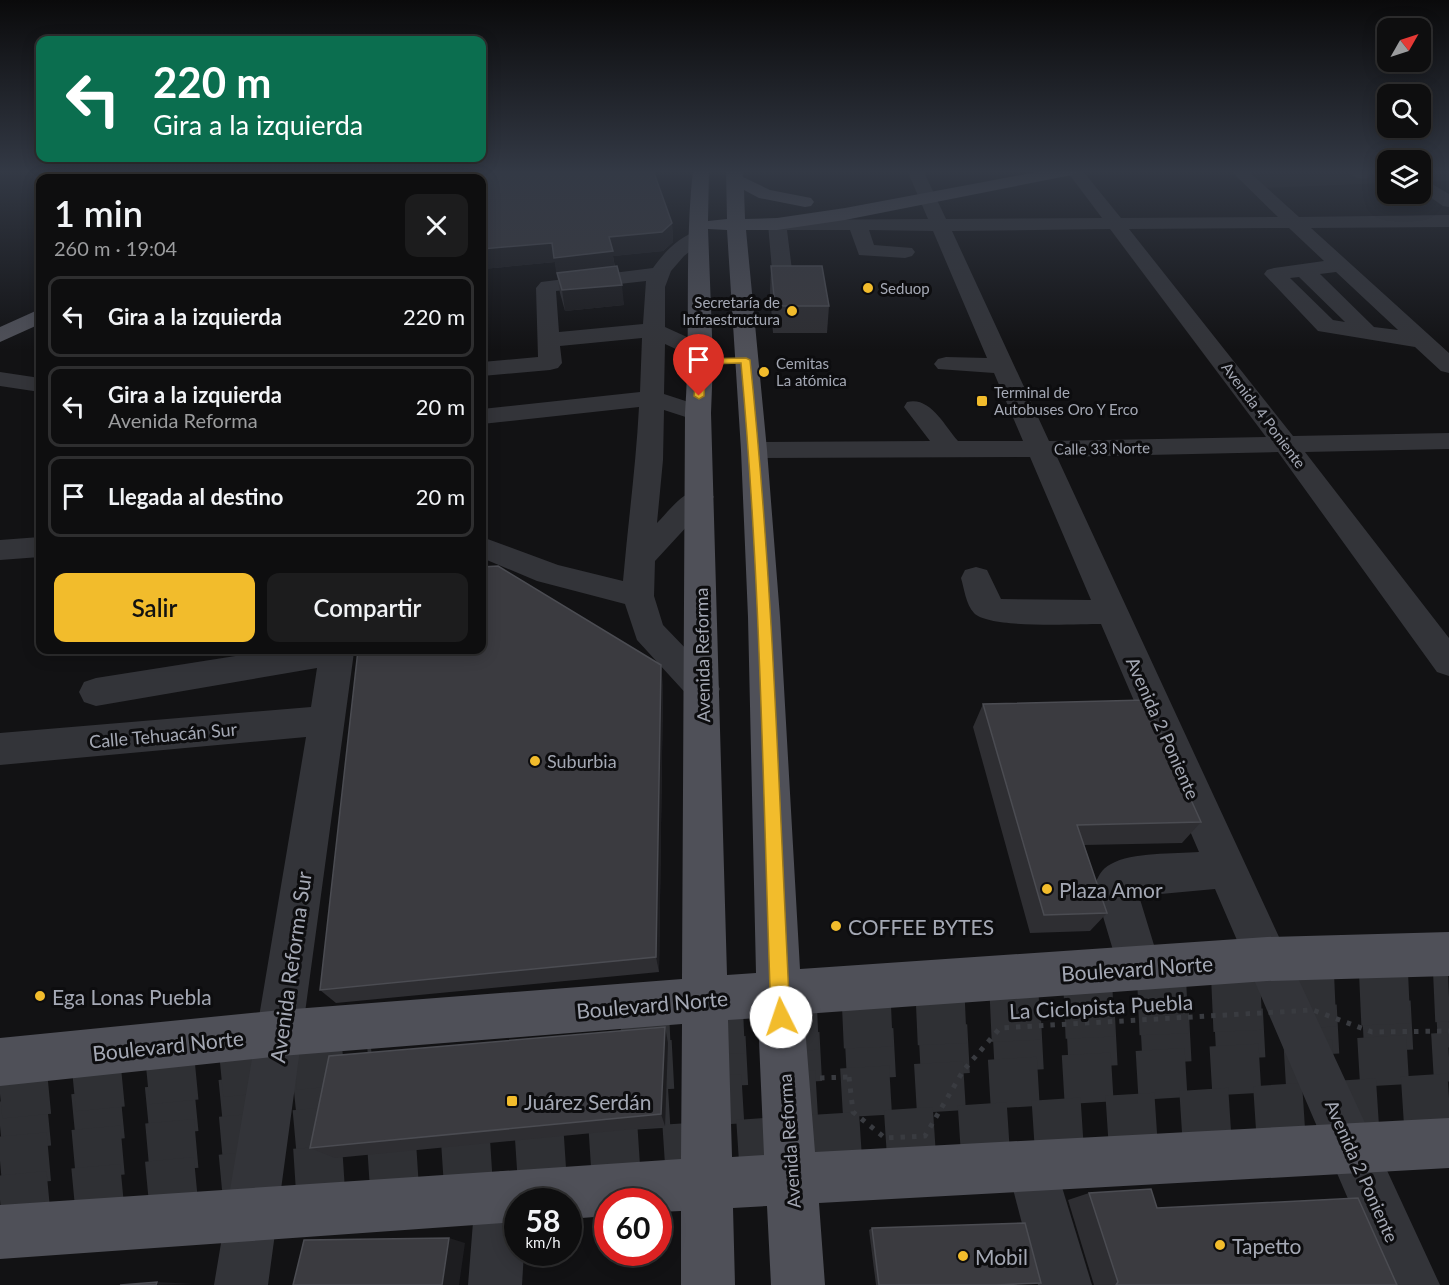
<!DOCTYPE html>
<html lang="es">
<head>
<meta charset="utf-8">
<style>
  :root { --surface:#0e0e0f; --page:#1c1c1d; --text:#f1f3f6; --muted:#9b9c9e; --line:#2e2e2f; --accent:#f2bc2c }
  body { margin:0; font-family:Lato,sans-serif; background:var(--page); color:var(--text); height:100vh; display:flex; flex-direction:column; font-size:22px; white-space:nowrap }
  * { box-sizing:border-box; margin:0 }
  p { font-size:20px; color:var(--muted) }
  .icon { flex:none; width:33px; height:33px; fill:none; stroke:currentColor; stroke-width:2; stroke-linecap:round; stroke-linejoin:round }
  .map { position:relative; flex:1; overflow:hidden }
  .side { position:absolute; left:36px; top:174px; width:450px; height:480px; display:flex; flex-direction:column; background:var(--surface); border-radius:12px; box-shadow:0 3px 15px #0003,0 0 0 2px var(--line) }
  .side>* { flex:none }
  .hud { position:absolute; left:36px; top:36px; width:450px; height:126px; border-radius:12px; box-shadow:0 3px 15px #0003,0 0 0 2px var(--line); background:#0b6e4f; color:#fff; overflow:hidden }
  .needle { width:39px; rotate:51deg }
  .fabs { position:absolute; left:1377px; top:18px; display:grid; gap:12px }
  .fabs a { display:grid; place-items:center; width:54px; height:54px; border-radius:12px; background:var(--surface); box-shadow:0 3px 15px #0003,0 0 0 2px var(--line); font-size:30px }
  .speed { position:absolute; left:504px; top:1188px; display:flex; gap:12px; font-size:30px; font-weight:700; text-align:center }
  .speed>* { display:grid; place-content:center; width:78px; height:78px; border-radius:50%; background:var(--surface); box-shadow:0 3px 15px #0003,0 0 0 2px var(--line); line-height:1 }
  .speed small { font-size:15px; font-weight:400 }
  .speed .limit { border:9px solid #d22; background:#fff; color:#111 }
  .pin { position:absolute; display:grid; place-items:center; width:51px; height:51px; color:#fff; margin:-62px -26px; border-radius:50% 50% 50% 0; rotate:-45deg; box-shadow:0 0 6px #0007 }
  .pin .icon { rotate:45deg }
  .me { position:absolute; width:66px; margin:-33px; rotate:356deg; stroke-linejoin:round; filter:drop-shadow(0 0 4px #0008) }
  .turn { display:flex; align-items:center; gap:21px; height:126px; padding:0 18px; font-size:27px }
  .turn .icon { width:78px; height:78px; stroke-width:2.5 }
  .turn b { display:block; font-size:42px; line-height:51px }
  .round { display:grid; place-items:center; flex:none; width:63px; height:63px; border-radius:12px; background:var(--page) }
  .headline { display:flex; align-items:center; justify-content:space-between; height:102px; padding:0 18px }
  h1 { font-size:36px; font-weight:600; line-height:45px }
  .cta { display:flex; gap:12px; margin-top:auto; padding:12px 18px }
  .cta a { flex:1; height:69px; border-radius:12px; background:var(--accent); color:#111; font-size:24px; font-weight:600; line-height:69px; text-align:center }
  .cta a+a { background:var(--page); color:var(--text) }
  ul { padding:0; list-style:none }
  li { display:flex; align-items:center; gap:18px; height:81px; margin:0 12px 9px; padding:0 6px; border:3px solid var(--line); border-radius:12px }
  li div { flex:1 }
  li b { display:block; font-size:22px }
  li em { font-style:normal }
  .map>svg:first-child { display:block }
  .built { fill:#1e1e21 }
  .lines { fill:none; stroke-linecap:round; stroke-linejoin:round }
  .minor-tunnel { stroke:#2f3034; stroke-width:49; stroke-dasharray:49 25; stroke-linecap:butt }
  .major-tunnel { stroke:#2f3034; stroke-width:49; stroke-dasharray:49 25; stroke-linecap:butt }
  .path { stroke:#393b40; stroke-width:5; stroke-dasharray:4.5 7; stroke-linecap:butt }
  .minor { fill:#333439; fill-rule:evenodd }
  .major { fill:#4f5058; fill-rule:evenodd }
  .path-bridge { stroke:#393b40; stroke-width:5; stroke-dasharray:4.5 7; stroke-linecap:butt }
  .wall { fill:#2e2e32 }
  .shaded-wall { fill:#1d1d20 }
  .building { fill:#3b3b40; stroke:#4b4c52; stroke-width:1.5 }
  .route { fill:#f2bc2c; stroke:#9d7a1d; stroke-width:1.5 }
  .poi-dot { fill:#f2bc2c; stroke:#0d0d0f; stroke-width:2 }
  .labels { text-anchor:middle; dominant-baseline:central; stroke-width:6; stroke-linejoin:round; paint-order:stroke }
  .far-poi-label { font-size:15px; fill:#a4a8b4; stroke:#0d0d0f; text-anchor:start }
  .far-street-label { font-size:15px; fill:#a4a8b4; stroke:#0d0d0f }
  .street-label { font-size:18px; fill:#a4a8b4; stroke:#0d0d0f }
  .poi-label { font-size:18px; fill:#a4a8b4; stroke:#0d0d0f; text-anchor:start }
  .near-poi-label { font-size:21px; fill:#a4a8b4; stroke:#0d0d0f; text-anchor:start }
  .near-street-label { font-size:21px; fill:#a4a8b4; stroke:#0d0d0f }
</style>
</head>
<body>
<div class="map">
<svg width="1449" height="1285" viewBox="0 0 1449 1285">
  <rect width="100%" height="100%" fill="#121214"/>
  <!-- built -->
  <g class="built">
    <path d="M1243,170H1387V183L1263,188Z"/>
    <path d="M1420,170H1449V181L1421,182Z"/>
  </g>
  <g class="lines">
    <!-- minor-tunnel -->
    <g class="minor-tunnel">
      <path d="M624,1067L1449,1023"/>
      <path d="M620,1106L1449,1057"/>
      <path d="M0,1126L366,1090"/>
      <path d="M0,1161L357,1129"/>
    </g>
    <!-- major-tunnel -->
    <g class="major-tunnel">
      <path d="M621,1034L1449,997"/>
      <path d="M0,1094L372,1058"/>
      <path d="M0,1200L253,1176L1449,1098"/>
    </g>
    <!-- path -->
    <path class="path" d="M820,1078L849,1077"/>
    <!-- minor -->
    <g class="minor">
      <path d="M182,170H239L283,173L289,174L292,178C263,181 211,181 183,175Z"/>
      <path d="M400,170H416V178H399Z"/>
      <path d="M907,170H923L946,219L1102,218L1066,170H1082L1121,218L1278,217L1230,170H1247L1299,217L1449,215V227L1311,228L1449,353V373L1441,371L1415,347L1318,331L1264,274L1267,270L1274,268L1324,261L1289,228L1129,229L1293,436L1449,433V449L1305,452L1449,638V676L1437,672L1278,452L1057,457L1440,1285H1385L1215,889L1139,896L1161,968L1155,984L1139,990L1123,984L1094,886C1098,877 1101,869 1111,864C1132,852 1175,854 1199,852L1101,624C1076,624 989,629 974,613C966,605 964,588 961,578L965,570L976,567L987,570L1001,599L1091,600L1030,457L754,458L745,456L741,450L745,444L754,442L930,441L904,407L907,402C930,396 944,425 958,441H1023L994,373L938,369L934,364L938,359L946,357L987,358L933,231L869,230L874,245L912,248L915,252L912,256L905,258L859,255L850,230H787L792,270L789,274H775L772,270L768,224L770,220L928,219ZM1110,229L1266,437L1049,441L952,231ZM1336,272L1398,330L1374,327L1320,274ZM1299,277L1345,322L1333,320L1290,278Z"/>
      <path d="M1348,170H1367L1370,174L1368,178C1360,180 1352,177 1348,170Z"/>
      <path d="M1420,177L1449,194V207L1443,206L1420,190Z"/>
      <path d="M698,231L705,233L708,237L684,256L671,271L665,287V327L709,347L713,352L709,357L701,359L693,357L665,344L664,394L707,408L711,413L707,418L698,421L664,410L663,460L657,523C672,508 687,484 710,491L714,497L655,561L654,596L663,625L715,679L720,689L715,699L703,703L691,699L637,640L625,604L537,581L482,558V537L558,565L623,581C628,523 636,465 639,407L482,424V409L640,392L642,338L560,346L562,363L558,368L550,370L482,376V362L538,357L536,288L541,282L653,268C664,252 680,236 698,231ZM646,281L643,324L559,332L556,291Z"/>
      <path d="M0,372L40,378V392L0,386Z"/>
      <path d="M40,537V557L0,560V540Z"/>
      <path d="M273,650H353L354,652L268,1285H214L306,737L0,765V733L311,707L317,668L96,706L84,702L79,692L84,682L96,678Z"/>
      <path d="M1032,1141L1050,1148L1092,1285H1038L1007,1166L1014,1148Z"/>
      <path d="M501,1171L519,1179L527,1202H518V1252H524L522,1285H468L475,1197L483,1179Z"/>
    </g>
    <!-- major -->
    <g class="major">
      <path d="M342,170H364C355,180 340,179 327,178L330,174Z"/>
      <path d="M693,170H709L708,221L727,219L726,170H742L743,177L770,190L811,198L814,202L811,206L805,207L759,198L744,190L745,219L777,218L845,208L1048,170H1080L1072,175L845,220L777,230H746L767,450L780,617L800,969L1267,937L1449,932V976L1267,981L804,1014L815,1152L1449,1118V1168L819,1203L825,1285H771L767,1206L733,1208L735,1285H681V1211L658,1212V1202H608V1216L568,1219V1202H518V1222L0,1259V1205L681,1159L682,1024L281,1056L0,1086V1038L281,1010L682,979L685,413C691,332 684,250 693,170ZM708,229L727,230L741,450L748,617L756,973L727,975L711,413L713,361ZM758,1018L764,1155L732,1157L728,1020Z"/>
      <path d="M40,309V324L0,342V327Z"/>
    </g>
    <!-- path-bridge -->
    <path class="path-bridge" d="M849,1077L853,1112L885,1138L925,1136L963,1071L1000,1028L1313,1010L1372,1032L1449,1031"/>
  </g>
  <!-- wall -->
  <g class="wall">
    <path d="M482,178L672,223L673,242L663,251L613,256L615,267L624,305L565,311L560,293L555,262L483,269V290H482Z"/>
    <path d="M771,266L829,306L827,333H773L770,292Z"/>
    <path d="M663,685L659,972L336,1003L320,990Z"/>
    <path d="M983,704L1201,822L1182,843L1084,845L1107,913L1090,931L1030,933L973,727Z"/>
    <path d="M665,1027L668,1043L665,1126L335,1158L310,1148Z"/>
    <path d="M1089,1193L1157,1208L1397,1285H1094L1068,1200Z"/>
    <path d="M872,1228L1041,1283L1009,1285H876L869,1230Z"/>
  </g>
  <!-- shaded-wall -->
  <g class="shaded-wall">
    <path d="M672,223L673,242L663,251L613,256L615,270L557,273V278L554,258L609,237Z"/>
    <path d="M552,243L555,262L483,269V290L482,283V249Z"/>
    <path d="M622,285L624,305L565,311L562,290Z"/>
    <path d="M661,665L663,685L659,972L656,957Z"/>
    <path d="M665,1027L668,1043L665,1126L661,1114Z"/>
    <path d="M449,1238L465,1243L459,1285H442Z"/>
    <path d="M157,1282L194,1284L156,1285Z"/>
  </g>
  <!-- building -->
  <g class="building">
    <path d="M431,170H653L672,223L662,232L609,237L613,251L554,258L552,243L482,249V178H428L430,177Z"/>
    <path d="M617,266L622,285L562,290L557,273Z"/>
    <path d="M771,266H822L829,306H775Z"/>
    <path d="M498,566L661,665L656,957L320,990L358,650H482V567Z"/>
    <path d="M1146,700L1201,822L1077,825L1107,913L1044,915L983,704Z"/>
    <path d="M665,1027L661,1114L310,1148L329,1056Z"/>
    <path d="M1151,1189L1157,1208L1358,1198L1397,1285H1116L1118,1282L1089,1193Z"/>
    <path d="M1025,1223L1041,1283L996,1285H879L872,1228Z"/>
    <path d="M449,1238L442,1285H293L304,1240Z"/>
    <path d="M157,1282L156,1285H120Z"/>
  </g>
  <!-- sky -->
  <linearGradient id="sky" x2="0" y2="1"><stop stop-color="#0a0a0b"/><stop offset="0.49" stop-color="#333945"/><stop offset="1" stop-color="#333945" stop-opacity="0"/></linearGradient>
  <rect width="1449" height="350" fill="url(#sky)"/>
  <!-- route -->
  <path class="route" d="M746,358L750,360C773,578 779,798 790,1017L787,1023L781,1026L774,1023L771,1017C763,799 761,580 741,363L706,364L704,396L699,399L694,396L698,359Z"/>
  <!-- markers -->
  <g class="poi-dot">
    <circle cx="868" cy="288" r="6"/>
    <circle cx="792" cy="311" r="6"/>
    <circle cx="764" cy="372" r="6"/>
    <rect x="976" y="395" width="12" height="12" rx="3"/>
    <circle cx="535" cy="761" r="6"/>
    <circle cx="1047" cy="889" r="6"/>
    <circle cx="836" cy="926" r="6"/>
    <circle cx="40" cy="996" r="6"/>
    <rect x="506" y="1095" width="12" height="12" rx="3"/>
    <circle cx="1220" cy="1245" r="6"/>
    <circle cx="963" cy="1256" r="6"/>
  </g>
  <g class="labels">
    <!-- far-poi labels -->
    <g class="far-poi-label">
      <text x="880" y="288">Seduop</text>
      <text x="780" y="302" text-anchor="end">Secretaría de<tspan x="780" dy="17">Infraestructura</tspan></text>
      <text x="776" y="363">Cemitas<tspan x="776" dy="17">La atómica</tspan></text>
      <text x="994" y="392">Terminal de<tspan x="994" dy="17">Autobuses Oro Y Erco</tspan></text>
    </g>
    <!-- far-street labels -->
    <g class="far-street-label">
      <text transform="translate(1264 415) rotate(53)">Avenida 4 Poniente</text>
      <text transform="translate(1102 448) rotate(-1)">Calle 33 Norte</text>
    </g>
    <!-- street labels -->
    <g class="street-label">
      <text transform="translate(702 655) rotate(-91)">Avenida Reforma</text>
      <text transform="translate(1163 728) rotate(66)">Avenida 2 Poniente</text>
      <text transform="translate(163 735) rotate(-5)">Calle Tehuacán Sur</text>
      <text transform="translate(789 1141) rotate(-94)">Avenida Reforma</text>
      <text transform="translate(1362 1171) rotate(66)">Avenida 2 Poniente</text>
    </g>
    <!-- poi labels -->
    <g class="poi-label">
      <text x="547" y="761">Suburbia</text>
    </g>
    <!-- near-poi labels -->
    <g class="near-poi-label">
      <text x="1059" y="889">Plaza Amor</text>
      <text x="848" y="926">COFFEE BYTES</text>
      <text x="52" y="996">Ega Lonas Puebla</text>
      <text x="524" y="1101">Juárez Serdán</text>
      <text x="1232" y="1245">Tapetto</text>
      <text x="975" y="1256">Mobil</text>
    </g>
    <!-- near-street labels -->
    <g class="near-street-label">
      <text transform="translate(290 967) rotate(-82)">Avenida Reforma Sur</text>
      <text transform="translate(1137 968) rotate(-4)">Boulevard Norte</text>
      <text transform="translate(652 1004) rotate(-5)">Boulevard Norte</text>
      <text transform="translate(1101 1006) rotate(-3)">La Ciclopista Puebla</text>
      <text transform="translate(168 1045) rotate(-6)">Boulevard Norte</text>
    </g>
  </g>
</svg>
<div class="fabs">
<a><svg class="needle" viewBox="-14 -14 28 28"><path d="M0-13l5 13h-10z" fill="#e53935"/><path d="M0 13l5-13h-10z" fill="#9b9c9e"/></svg></a>
<a><svg class="icon" aria-label="search" viewBox="0 0 24 24"><circle cx="10" cy="10" r="6"/><path d="M15 15l6 6"/></svg></a>
<a><svg class="icon" aria-label="layers" viewBox="0 0 24 24"><path d="M12 4l9 5-9 5-9-5zM3 14l9 5 9-5"/></svg></a>
</div>
<div class="speed"><div>58<small>km/h</small></div><div class="limit">60</div></div>
<div class="pin" style="left:699px;top:396px;background:#d93025"><svg class="icon" aria-label="arrive" viewBox="0 0 24 24"><path d="M6 21V4h12l-3 4 3 4H6"/></svg></div>
<svg class="me" style="left:781px;top:1017px" viewBox="-20 -20 40 40"><circle r="19" fill="#fff"/><path d="M0-13L10 11 0 6-10 11z" fill="#f2bc2c"/></svg>
<div class="hud">
<div class="turn"><svg class="icon" aria-label="left" viewBox="0 0 24 24"><path d="M17 20v-9H6M10 6l-5 5 5 5"/></svg><div><b>220 m</b>Gira a la izquierda</div></div>
</div>
<section class="side">
<div class="headline"><div><h1>1 min</h1><p>260 m · 19:04</p></div><a class="round"><svg class="icon" aria-label="close" viewBox="0 0 24 24"><path d="M6 6l12 12M18 6L6 18"/></svg></a></div>
<ul>
<li><svg class="icon" aria-label="left" viewBox="0 0 24 24"><path d="M17 20v-9H6M10 6l-5 5 5 5"/></svg><div><b>Gira a la izquierda</b></div><em>220 m</em></li>
<li><svg class="icon" aria-label="left" viewBox="0 0 24 24"><path d="M17 20v-9H6M10 6l-5 5 5 5"/></svg><div><b>Gira a la izquierda</b><p>Avenida Reforma</p></div><em>20 m</em></li>
<li><svg class="icon" aria-label="arrive" viewBox="0 0 24 24"><path d="M6 21V4h12l-3 4 3 4H6"/></svg><div><b>Llegada al destino</b></div><em>20 m</em></li>
</ul>
<div class="cta"><a>Salir</a><a>Compartir</a></div>
</section>
</div>
</body>
</html>
